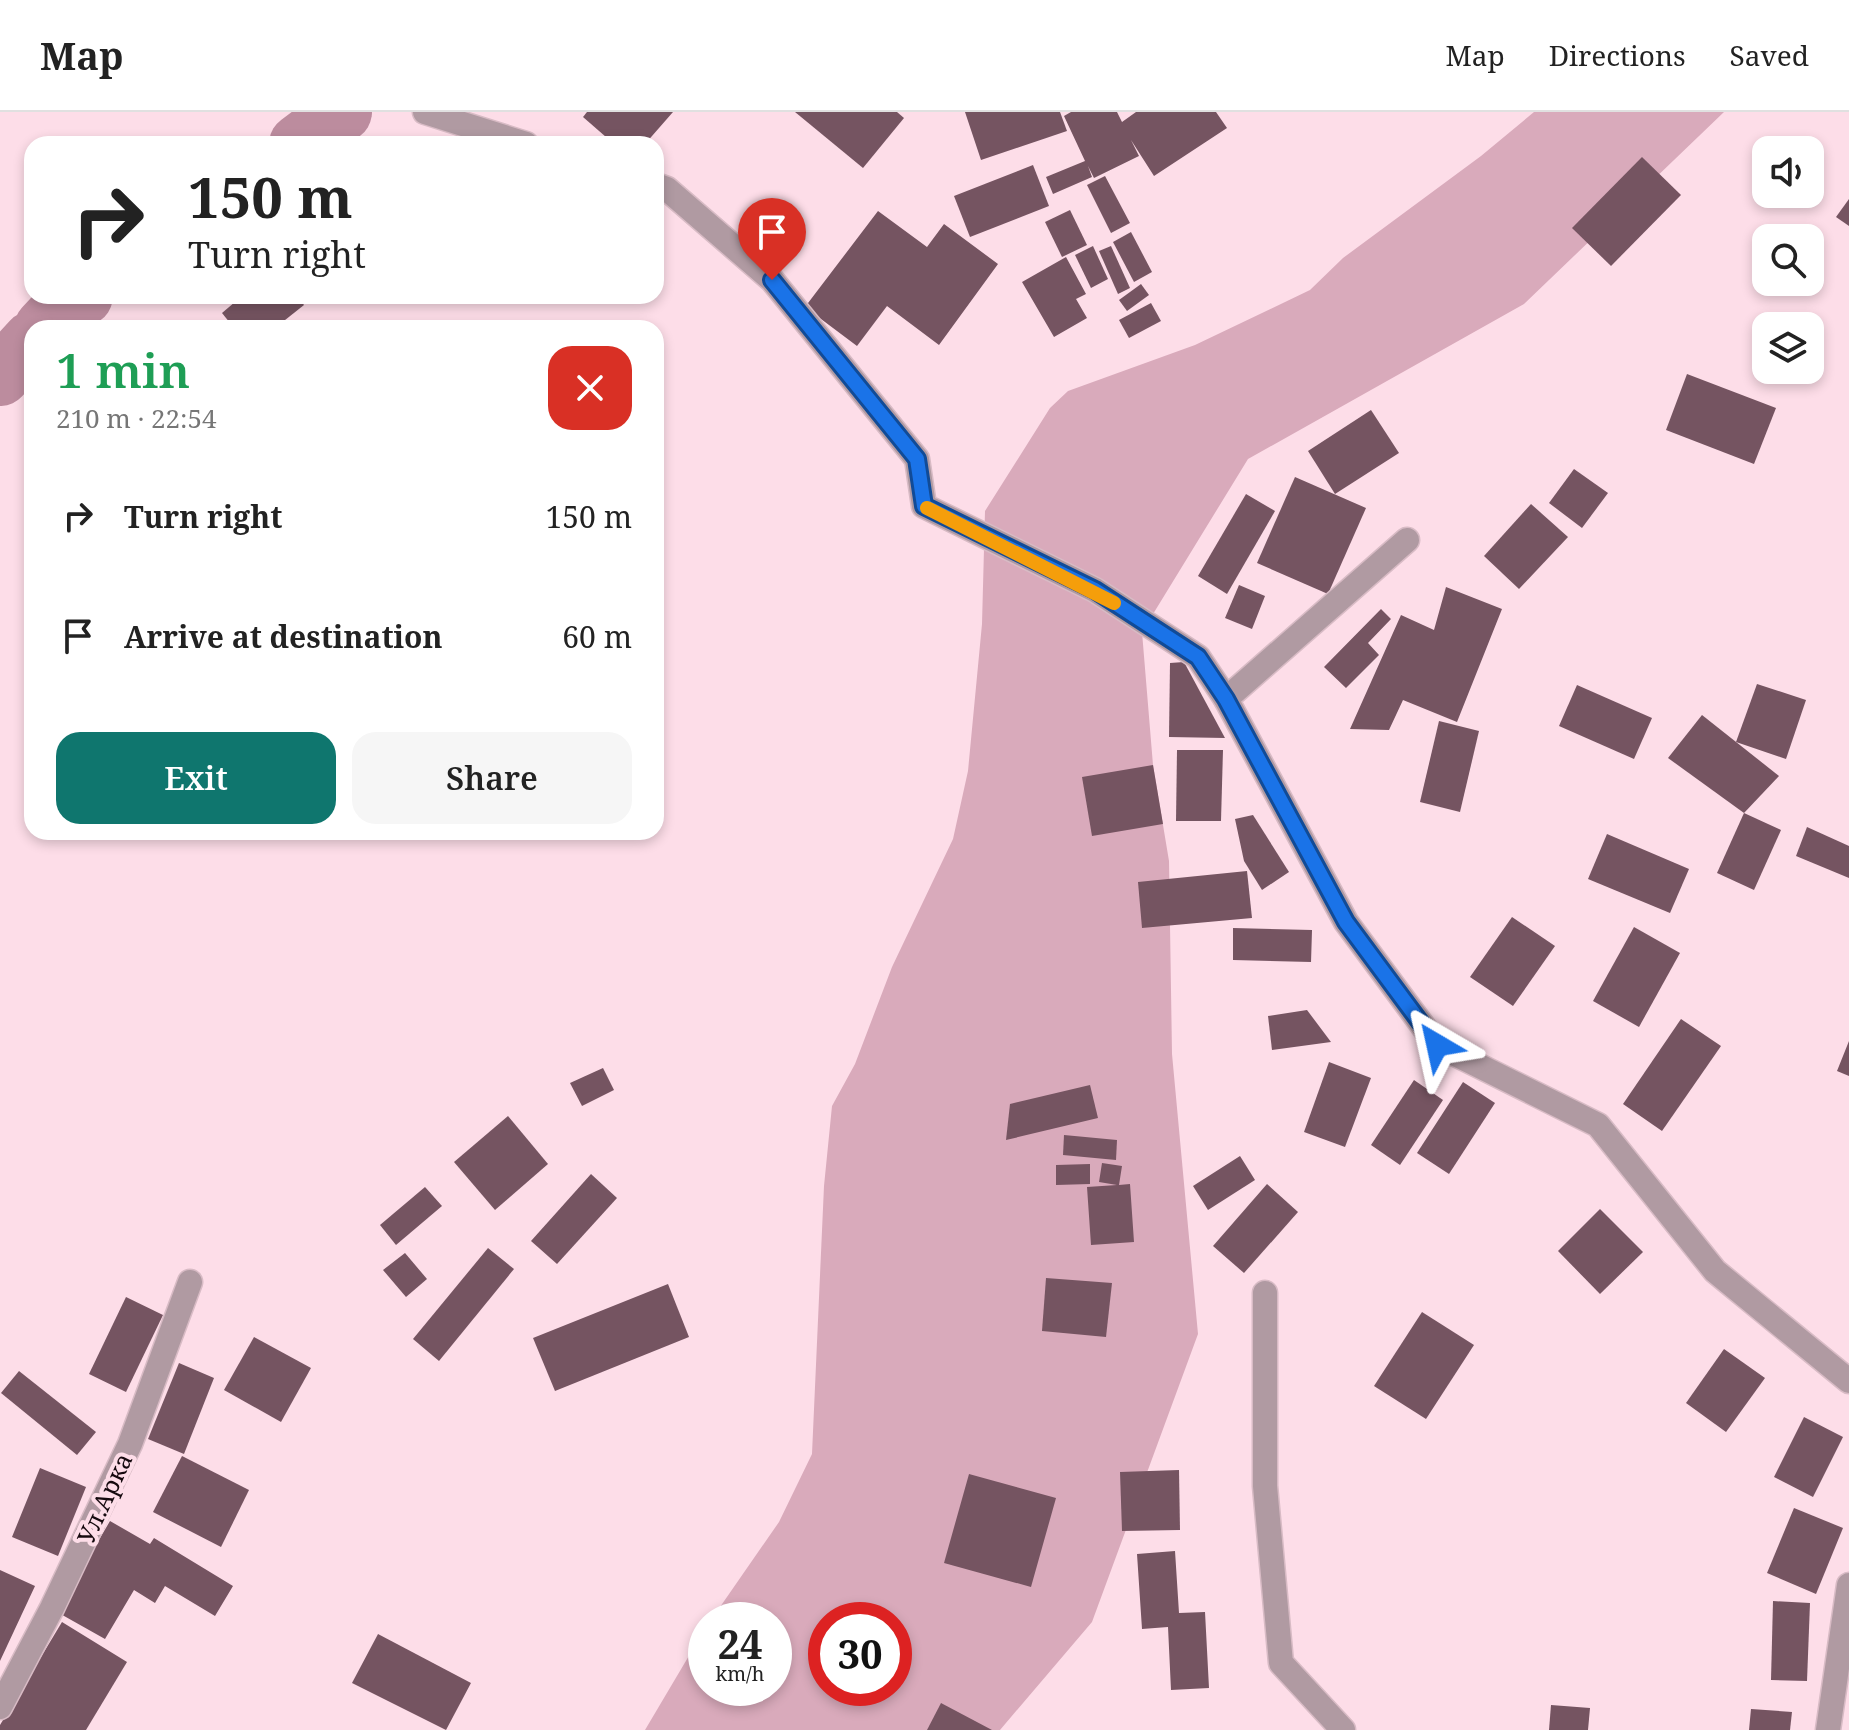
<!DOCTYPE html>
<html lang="en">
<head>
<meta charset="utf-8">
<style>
  :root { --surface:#fff; --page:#f6f6f6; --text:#222; --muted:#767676; --line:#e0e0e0; --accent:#0f766e }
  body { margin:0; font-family:"Noto Serif",serif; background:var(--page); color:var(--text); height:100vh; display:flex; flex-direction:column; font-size:30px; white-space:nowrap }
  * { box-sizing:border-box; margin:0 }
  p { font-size:26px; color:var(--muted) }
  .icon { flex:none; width:44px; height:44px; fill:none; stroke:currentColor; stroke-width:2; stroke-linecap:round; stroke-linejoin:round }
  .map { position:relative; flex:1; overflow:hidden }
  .side { position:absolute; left:24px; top:208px; width:640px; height:520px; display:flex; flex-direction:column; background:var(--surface); border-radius:24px; box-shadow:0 4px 12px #0003 }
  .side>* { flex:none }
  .banner { position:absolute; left:24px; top:24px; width:640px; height:168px; border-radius:24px; box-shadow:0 4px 12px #0003; background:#fff; color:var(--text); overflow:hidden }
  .tools { position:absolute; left:1752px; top:24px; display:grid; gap:16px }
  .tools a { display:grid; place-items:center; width:72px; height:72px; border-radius:16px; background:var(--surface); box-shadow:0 4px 12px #0003; font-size:40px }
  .speed { position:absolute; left:688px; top:1490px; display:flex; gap:16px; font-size:40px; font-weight:700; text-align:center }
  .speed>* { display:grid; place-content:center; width:104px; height:104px; border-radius:50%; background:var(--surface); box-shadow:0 4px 12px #0003; line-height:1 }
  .speed small { font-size:20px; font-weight:400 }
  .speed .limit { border:12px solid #d22; background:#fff; color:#111 }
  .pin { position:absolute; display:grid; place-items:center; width:68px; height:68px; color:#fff; margin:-82px -34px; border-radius:50% 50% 50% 0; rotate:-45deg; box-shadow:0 0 8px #0007 }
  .pin .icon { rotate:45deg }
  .me { position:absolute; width:88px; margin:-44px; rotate:324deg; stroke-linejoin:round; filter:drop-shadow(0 0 6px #0008) }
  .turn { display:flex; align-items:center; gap:28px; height:168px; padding:0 32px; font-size:36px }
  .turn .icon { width:104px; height:104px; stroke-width:2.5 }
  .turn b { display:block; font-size:56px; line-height:68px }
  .round { display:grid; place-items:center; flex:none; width:84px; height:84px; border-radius:24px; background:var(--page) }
  .overview { display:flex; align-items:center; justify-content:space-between; height:136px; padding:0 32px }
  h1 { font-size:48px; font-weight:600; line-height:60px; color:#1e9e55 }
  .action { display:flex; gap:16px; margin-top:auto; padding:16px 32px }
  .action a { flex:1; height:92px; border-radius:24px; background:var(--accent); color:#fff; font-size:32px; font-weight:600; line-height:92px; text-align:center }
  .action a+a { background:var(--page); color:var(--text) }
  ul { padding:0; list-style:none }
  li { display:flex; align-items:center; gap:24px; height:120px; padding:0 32px }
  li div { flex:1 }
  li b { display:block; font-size:30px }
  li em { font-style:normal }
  header { display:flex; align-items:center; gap:48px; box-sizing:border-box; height:112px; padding:0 40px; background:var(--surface); border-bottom:2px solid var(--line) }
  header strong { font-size:38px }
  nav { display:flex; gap:44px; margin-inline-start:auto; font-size:28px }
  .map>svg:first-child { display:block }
  .green { fill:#d9aabb; fill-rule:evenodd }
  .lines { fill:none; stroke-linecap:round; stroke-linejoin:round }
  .river { stroke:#bc8c9e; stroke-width:60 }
  .building { fill:#755461 }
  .minor-casing { stroke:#d8bbc5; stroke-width:27 }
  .minor { stroke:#b09aa2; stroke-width:24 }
  .route-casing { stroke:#114b97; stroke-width:20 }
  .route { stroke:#1a73e8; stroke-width:14 }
  .slow { stroke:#f59e0b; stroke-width:14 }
  .labels { text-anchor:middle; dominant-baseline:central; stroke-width:8; stroke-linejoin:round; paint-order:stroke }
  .street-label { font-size:24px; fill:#15090e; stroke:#fddde8 }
</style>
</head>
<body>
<header>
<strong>Map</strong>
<nav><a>Map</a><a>Directions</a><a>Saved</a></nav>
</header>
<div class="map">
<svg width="1849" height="1618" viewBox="0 0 1849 1618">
  <rect width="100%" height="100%" fill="#fddde8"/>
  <!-- green -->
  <path class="green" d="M1534,0H1724L1524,192L1248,347L1142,520L1153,653L1169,749L1172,942L1198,1222L1092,1510L1000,1618H645L706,1515V1576H774V1508H711L779,1410L812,1342L824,1074L832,994L855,952L892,855L953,727L968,659L982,512L985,399L1050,296L1068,279L1195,233L1310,178L1343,146L1481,44ZM826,1508H894V1576H826Z"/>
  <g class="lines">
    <!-- river -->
    <g class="river">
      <path d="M299,32L342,0"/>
      <path d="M44,216L58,201L83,184"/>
      <path d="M0,264L32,229"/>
    </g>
  </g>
  <!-- building -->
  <g class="building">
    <path d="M587,0H673L645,32H614L583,5Z"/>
    <path d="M795,0H897L904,6L863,56Z"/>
    <path d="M965,0H1060L1067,19L981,48Z"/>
    <path d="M1071,0H1117L1122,10L1136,0H1216L1227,16L1154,64L1131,28L1139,44L1094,66L1088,54L1092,65L1053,82L1046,65L1085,49L1064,4Z"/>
    <path d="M1642,45L1681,83L1611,154L1572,116Z"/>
    <path d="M1033,53L1049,94L970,125L954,84Z"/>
    <path d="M1105,64L1130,111L1111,121L1087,73Z"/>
    <path d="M1849,87V114L1836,105Z"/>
    <path d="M1070,98L1087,133L1062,145L1045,110Z"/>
    <path d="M878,99L927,135L944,112L998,152L939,233L887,194L857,234L805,195Z"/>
    <path d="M1131,120L1152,160L1134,170L1113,130Z"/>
    <path d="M1093,134L1108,167L1091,176L1075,143Z"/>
    <path d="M1111,134L1130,176L1118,182L1099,139Z"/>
    <path d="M1066,145L1086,182L1076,187L1087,206L1054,225L1022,170Z"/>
    <path d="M1141,172L1149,183L1127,199L1119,188Z"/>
    <path d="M242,184H297L304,193L275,216H234L222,201Z"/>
    <path d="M1151,191L1161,209L1129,226L1119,208Z"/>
    <path d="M1687,262L1776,296L1754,352L1666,318Z"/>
    <path d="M1371,298L1399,341L1335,382L1308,339Z"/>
    <path d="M1574,357L1608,381L1582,416L1549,391Z"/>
    <path d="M1295,365L1366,396L1328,482L1257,451Z"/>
    <path d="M1246,382L1275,399L1227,482L1198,464Z"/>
    <path d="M1531,392L1568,425L1519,477L1484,444Z"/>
    <path d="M1239,473L1265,484L1252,517L1225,506Z"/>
    <path d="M1446,475L1502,497L1457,610L1403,588L1389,618L1350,617L1401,503L1434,518Z"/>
    <path d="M1381,497L1391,507L1368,531L1379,543L1346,576L1324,555Z"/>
    <path d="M1184,550L1225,626L1169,625L1170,551Z"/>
    <path d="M1757,572L1806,588L1786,647L1736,630Z"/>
    <path d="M1577,573L1652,606L1634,647L1559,614Z"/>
    <path d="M1702,603L1779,664L1744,701L1668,646Z"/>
    <path d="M1439,609L1479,619L1460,700L1420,690Z"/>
    <path d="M1177,638H1223L1221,709H1176Z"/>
    <path d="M1153,653L1163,712L1092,724L1082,665Z"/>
    <path d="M1744,701L1781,718L1754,778L1717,761Z"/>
    <path d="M1253,703L1289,760L1262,778L1244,749L1235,707Z"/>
    <path d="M1807,715L1849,734V766L1796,744Z"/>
    <path d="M1607,722L1689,757L1670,801L1588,767Z"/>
    <path d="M1247,759L1252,806L1142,816L1138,770Z"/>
    <path d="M1512,805L1555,834L1513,894L1470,865Z"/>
    <path d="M1634,815L1680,841L1639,915L1593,889Z"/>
    <path d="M1233,816L1312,818L1311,850L1233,848Z"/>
    <path d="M1307,898L1331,930L1272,938L1268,904Z"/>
    <path d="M1681,907L1721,934L1662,1019L1623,992Z"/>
    <path d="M1849,929V964L1837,959Z"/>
    <path d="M1329,950L1371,966L1345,1035L1304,1020Z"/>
    <path d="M603,956L614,978L582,994L570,971Z"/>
    <path d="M1414,968L1443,988L1400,1053L1371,1033Z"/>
    <path d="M1463,970L1495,991L1449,1062L1417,1041Z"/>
    <path d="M1090,973L1098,1006L1006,1028L1010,992Z"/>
    <path d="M508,1004L548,1052L495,1098L454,1050Z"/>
    <path d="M1064,1023L1117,1028L1116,1048L1063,1043Z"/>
    <path d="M1240,1044L1255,1068L1208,1098L1193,1074Z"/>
    <path d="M1102,1051L1122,1054L1119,1073L1130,1072L1134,1130L1091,1133L1087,1075L1117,1073L1099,1070Z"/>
    <path d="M1090,1052V1072L1056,1073V1053Z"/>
    <path d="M591,1062L617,1086L557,1152L531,1129Z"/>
    <path d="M1267,1072L1298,1100L1244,1161L1213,1134Z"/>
    <path d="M425,1075L442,1094L396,1133L380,1113Z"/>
    <path d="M1600,1097L1643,1140L1600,1182L1558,1139Z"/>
    <path d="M488,1136L514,1157L439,1249L413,1227Z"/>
    <path d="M405,1141L427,1167L406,1185L383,1158Z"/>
    <path d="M1046,1166L1112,1171L1106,1225L1042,1219Z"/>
    <path d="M668,1172L689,1225L555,1279L533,1226Z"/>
    <path d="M126,1185L163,1203L126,1280L89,1262Z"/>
    <path d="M1422,1200L1474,1233L1426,1307L1374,1274Z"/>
    <path d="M254,1225L311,1256L281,1310L224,1278Z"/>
    <path d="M1724,1237L1765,1266L1726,1320L1686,1291Z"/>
    <path d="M179,1251L214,1266L184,1342L148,1327Z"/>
    <path d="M19,1259L96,1320L77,1343L1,1281Z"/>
    <path d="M1804,1305L1843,1325L1813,1385L1774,1365Z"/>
    <path d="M182,1344L249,1378L221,1435L153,1400Z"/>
    <path d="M40,1356L86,1375L58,1444L12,1425Z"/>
    <path d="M1179,1358L1180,1418L1122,1419L1120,1360Z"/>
    <path d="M969,1362L1056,1386L1031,1475L944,1451Z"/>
    <path d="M1794,1396L1843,1416L1816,1482L1767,1461Z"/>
    <path d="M110,1409L150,1432L154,1426L233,1474L215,1504L165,1474L155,1491L134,1478L105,1527L57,1500Z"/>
    <path d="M1175,1439L1179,1501L1205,1500L1209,1576L1171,1578L1168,1515L1142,1517L1137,1442Z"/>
    <path d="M0,1458L35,1474L0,1549Z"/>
    <path d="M1773,1489L1810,1491L1807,1569L1771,1568Z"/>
    <path d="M62,1510L127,1550L86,1618H0V1613Z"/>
    <path d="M378,1522L471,1571L446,1618L352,1571Z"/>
    <path d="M941,1591L992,1618H927Z"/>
    <path d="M1551,1593L1590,1596L1588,1618H1549Z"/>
    <path d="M1751,1597L1792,1600L1790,1618H1749Z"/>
  </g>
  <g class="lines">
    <defs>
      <g id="minor">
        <path d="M425,0L526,32"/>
        <path d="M656,73L667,77L772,168L917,347L924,394L1095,478L1198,545L1226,587L1346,810L1437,933L1598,1013L1715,1159L1849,1269"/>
        <path d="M1226,587L1407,428"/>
        <path d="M1265,1181V1374L1281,1551L1343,1618"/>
        <path d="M0,1595L52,1496L130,1332L190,1170"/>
        <path d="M1828,1618L1849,1473"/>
      </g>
    </defs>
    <!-- minor casing -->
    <use href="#minor" class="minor-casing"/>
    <!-- minor -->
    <use href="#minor" class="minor"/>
  </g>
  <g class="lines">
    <defs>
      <path id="route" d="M772,168L917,347L924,394L1095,478L1198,545L1226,587L1346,810L1437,933"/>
    </defs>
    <!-- route casing -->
    <use href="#route" class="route-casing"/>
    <!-- route -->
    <use href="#route" class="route"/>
    <!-- slow -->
    <path class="slow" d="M927,396L1114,491"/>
  </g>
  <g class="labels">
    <!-- street labels -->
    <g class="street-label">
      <text transform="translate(104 1386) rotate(-65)">Ул.Арка</text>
    </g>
  </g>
</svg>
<div class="tools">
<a><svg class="icon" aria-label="sound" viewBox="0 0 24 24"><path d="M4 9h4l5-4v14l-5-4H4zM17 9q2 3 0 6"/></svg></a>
<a><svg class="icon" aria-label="search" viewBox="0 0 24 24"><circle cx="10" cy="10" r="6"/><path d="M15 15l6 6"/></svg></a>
<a><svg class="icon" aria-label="layers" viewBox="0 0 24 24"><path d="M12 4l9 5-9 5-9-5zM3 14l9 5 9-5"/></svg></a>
</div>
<div class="speed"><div>24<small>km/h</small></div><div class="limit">30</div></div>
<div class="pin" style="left:772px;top:168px;background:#d93025"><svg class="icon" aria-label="arrive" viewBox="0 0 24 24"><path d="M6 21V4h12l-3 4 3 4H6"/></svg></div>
<svg class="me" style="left:1437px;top:933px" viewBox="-20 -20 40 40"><path d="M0-17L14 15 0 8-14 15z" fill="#1a73e8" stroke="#fff" stroke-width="4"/></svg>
<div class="banner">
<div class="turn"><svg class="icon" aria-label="right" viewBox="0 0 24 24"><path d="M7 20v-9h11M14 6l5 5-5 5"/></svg><div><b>150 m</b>Turn right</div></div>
</div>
<section class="side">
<div class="overview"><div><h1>1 min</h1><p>210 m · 22:54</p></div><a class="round" style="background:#d93025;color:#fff"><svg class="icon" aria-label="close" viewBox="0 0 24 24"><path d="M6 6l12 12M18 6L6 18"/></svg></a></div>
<ul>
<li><svg class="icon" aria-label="right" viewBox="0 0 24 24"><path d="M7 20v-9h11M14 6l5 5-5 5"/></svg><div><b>Turn right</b></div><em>150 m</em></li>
<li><svg class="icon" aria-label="arrive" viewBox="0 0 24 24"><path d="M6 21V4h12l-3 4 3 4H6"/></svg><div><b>Arrive at destination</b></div><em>60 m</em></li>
</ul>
<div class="action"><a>Exit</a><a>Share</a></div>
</section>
</div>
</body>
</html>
